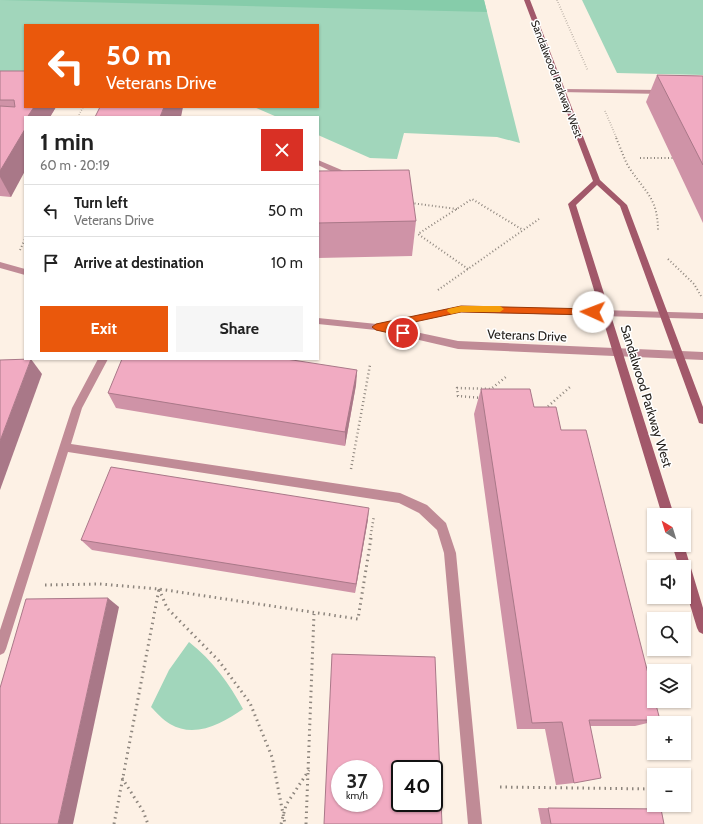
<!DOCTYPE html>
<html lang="en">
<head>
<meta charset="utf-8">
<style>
  :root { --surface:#fff; --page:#f6f6f6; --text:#222; --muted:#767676; --line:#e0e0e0; --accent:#ea580c }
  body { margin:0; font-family:Cabin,sans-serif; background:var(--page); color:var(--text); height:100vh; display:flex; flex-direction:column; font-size:15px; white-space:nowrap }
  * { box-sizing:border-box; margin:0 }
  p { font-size:13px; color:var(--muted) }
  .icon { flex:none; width:22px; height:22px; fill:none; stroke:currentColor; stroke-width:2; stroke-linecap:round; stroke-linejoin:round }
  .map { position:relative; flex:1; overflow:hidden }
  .sheet { position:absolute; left:24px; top:116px; width:295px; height:244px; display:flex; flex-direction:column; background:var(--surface); border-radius:0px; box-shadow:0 1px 3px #0004 }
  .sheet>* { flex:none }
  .guide { position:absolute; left:24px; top:24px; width:295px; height:84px; border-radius:0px; box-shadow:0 1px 3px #0004; background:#ea580c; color:#fff; overflow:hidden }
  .needle { width:26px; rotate:322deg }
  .tools { position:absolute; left:647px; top:508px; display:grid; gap:8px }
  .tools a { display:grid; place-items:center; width:44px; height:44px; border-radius:0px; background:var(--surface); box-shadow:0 1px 3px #0004; font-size:20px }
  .speed { position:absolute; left:331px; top:760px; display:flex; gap:8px; font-size:20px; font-weight:700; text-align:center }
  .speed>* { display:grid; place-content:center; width:52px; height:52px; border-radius:50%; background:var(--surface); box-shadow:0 1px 3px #0004; line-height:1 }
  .speed small { font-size:10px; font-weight:400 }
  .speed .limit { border:2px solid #111; border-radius:6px; background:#fff; color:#111 }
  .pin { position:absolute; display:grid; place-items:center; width:34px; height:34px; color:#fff; margin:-17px; border:2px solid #fff; border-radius:50%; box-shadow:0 1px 4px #0007 }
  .me { position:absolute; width:44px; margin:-22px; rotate:272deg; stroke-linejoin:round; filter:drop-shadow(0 0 3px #0008) }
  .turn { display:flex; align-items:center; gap:14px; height:84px; padding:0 16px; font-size:18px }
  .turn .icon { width:52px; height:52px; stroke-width:2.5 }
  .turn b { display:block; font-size:28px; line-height:34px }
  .round { display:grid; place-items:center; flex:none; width:42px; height:42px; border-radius:0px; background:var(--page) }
  .summary { display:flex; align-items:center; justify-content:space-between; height:68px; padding:0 16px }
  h1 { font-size:24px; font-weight:700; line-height:30px }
  .cta { display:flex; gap:8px; margin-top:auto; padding:8px 16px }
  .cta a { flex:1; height:46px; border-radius:0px; background:var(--accent); color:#fff; font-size:16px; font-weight:700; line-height:46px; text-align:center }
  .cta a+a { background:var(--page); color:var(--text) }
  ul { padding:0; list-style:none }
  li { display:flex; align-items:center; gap:12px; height:52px; padding:0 16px; border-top:1px solid var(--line) }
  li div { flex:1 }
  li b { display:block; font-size:15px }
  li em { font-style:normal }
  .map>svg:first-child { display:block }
  .green { fill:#a1d6bb }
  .forest { fill:#86ccaa }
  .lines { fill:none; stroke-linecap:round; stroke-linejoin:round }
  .path-far3 { stroke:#8d857d; stroke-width:1.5; stroke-dasharray:0.5 2; stroke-linecap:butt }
  .path-far2 { stroke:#8d857d; stroke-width:2; stroke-dasharray:1 2.5; stroke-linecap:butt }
  .path-far1 { stroke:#8d857d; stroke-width:2.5; stroke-dasharray:1 3; stroke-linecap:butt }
  .path { stroke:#8d857d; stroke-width:3; stroke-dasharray:1.5 4; stroke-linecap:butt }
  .service { fill:#c08b96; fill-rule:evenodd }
  .minor { fill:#c08b96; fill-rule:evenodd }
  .tertiary { fill:#c08b96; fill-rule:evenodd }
  .secondary { fill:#a2586a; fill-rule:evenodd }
  .wall { fill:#cf93a7 }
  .shaded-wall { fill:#a97888 }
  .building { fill:#f1abc2; stroke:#a97888; fill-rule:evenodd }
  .route { fill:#ea580c; stroke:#983908 }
  .slow { fill:#f59e0b }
  .labels { text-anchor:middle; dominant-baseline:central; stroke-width:3; stroke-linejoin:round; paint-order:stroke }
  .far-street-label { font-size:11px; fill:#26221e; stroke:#fff }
  .street-label { font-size:13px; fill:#26221e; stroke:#fff }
</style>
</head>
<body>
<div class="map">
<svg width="703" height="824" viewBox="0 0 703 824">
  <rect width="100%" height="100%" fill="#fdf1e5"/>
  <!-- green -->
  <g class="green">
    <path d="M0,0H484L520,143L497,137L404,133L397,159L370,158L318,135V117H277L254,107H318V25H25V80H0Z"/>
    <path d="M582,0H703V75L617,73Z"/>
    <path d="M189,642C213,661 229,683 243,709C223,723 195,739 170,724C163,720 157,713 151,707L169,670Z"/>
  </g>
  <!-- forest -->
  <path class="forest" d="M0,0H484L487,12Z"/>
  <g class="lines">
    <!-- path-far3 -->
    <g class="path-far3">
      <path d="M557,0L588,71"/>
      <path d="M605,111L617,139"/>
      <path d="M78,117L83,107"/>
    </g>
    <!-- path-far2 -->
    <g class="path-far2">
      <path d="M616,138C621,148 624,160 630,169C647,194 658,199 658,232"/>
      <path d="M640,158H675"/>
      <path d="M411,203L457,209"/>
      <path d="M20,250L25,239"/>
      <path d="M668,259L694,284L701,296"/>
      <path d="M468,269L418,234L472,199L523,230"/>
      <path d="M438,290L539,219"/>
    </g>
    <!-- path-far1 -->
    <g class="path-far1">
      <path d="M482,398L458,396L457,388L491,389L507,376"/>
      <path d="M545,409L570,387"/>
      <path d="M351,469L370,365"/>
      <path d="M370,539L374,516"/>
    </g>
    <!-- path -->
    <g class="path">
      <path d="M45,585L100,584L159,589L358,619L371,538"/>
      <path d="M159,589L167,608L219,661L250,703L272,757L285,824"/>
      <path d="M122,778L143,811L148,824"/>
      <path d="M500,787L654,789"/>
      <path d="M114,824L159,589"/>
      <path d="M281,824L286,805L309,770"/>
      <path d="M306,824L314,614"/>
    </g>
    <!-- service -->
    <g class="service">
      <path d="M562,89L663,90L666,92L663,94L560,92V90Z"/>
      <path d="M318,160L351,174L352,176L348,178H345L318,165Z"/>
    </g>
    <!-- minor -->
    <path class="minor" d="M98,359H108L82,408L71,444L400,493L427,505L446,523L456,553L482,824H468L444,553L437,530L419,513L399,503L68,452L6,649L4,653L0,655V630L72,408Z"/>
    <!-- tertiary -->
    <g class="tertiary">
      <path d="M0,262L25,269V275L0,268Z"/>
      <path d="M461,306L703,313V319L461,312L392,327L458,341L703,352V360L458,349L376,330L318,324V318L377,324Z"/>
    </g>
    <!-- secondary -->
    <g class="secondary">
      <path d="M524,0H530L600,180L627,205L703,407V424L699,423L698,420L620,206L597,185L576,205L674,515H662L568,204L593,181Z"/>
      <path d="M672,545H684L703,608V634L699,632L697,628L684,585V567H679Z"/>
    </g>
  </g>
  <!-- wall -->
  <g class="wall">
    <path d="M0,71L56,107L50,117H25L11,197L0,196Z"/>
    <path d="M657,75L703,76V223L646,102Z"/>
    <path d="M318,171L416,221L412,256L318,258Z"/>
    <path d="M357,370L356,385L345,446L116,408L108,393Z"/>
    <path d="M481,389L534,407L561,430L660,720L635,726H590L574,783L556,785L545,729H517L474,414Z"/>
    <path d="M368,519L355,593L92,550L81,540Z"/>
    <path d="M538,808L661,809L664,824H541Z"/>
  </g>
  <!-- shaded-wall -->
  <g class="shaded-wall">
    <path d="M34,107H56L50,117H29L28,116Z"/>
    <path d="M164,107H183L181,117H160Z"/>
    <path d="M25,129V171L11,197L0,177V171Z"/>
    <path d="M31,359L42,374L0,490V441Z"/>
    <path d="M357,370L356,385L345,446V432Z"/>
    <path d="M369,508L368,519L355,593L356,584Z"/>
    <path d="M108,598L119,607L73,824H58Z"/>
  </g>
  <!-- building -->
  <g class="building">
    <path d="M0,71H25V107H34L28,116H33L32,117H25V129L0,171V106L15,107L14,100H0Z"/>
    <path d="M657,75L703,76V165Z"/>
    <path d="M100,107H164L160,117H95Z"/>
    <path d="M409,170L416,221L318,223V171Z"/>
    <path d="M31,359L0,441V360Z"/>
    <path d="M122,359H286L357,370L345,432L108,393Z"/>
    <path d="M481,389H530L534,407H556L561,430H586L654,697V701H655L660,720H589L601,778L574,783L562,722L532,723Z"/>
    <path d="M111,467L369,508L356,584L81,540Z"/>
    <path d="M108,598L58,824H0V688L26,599Z"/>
    <path d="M332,654L435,657L442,824H324ZM340,769H374V803H340ZM400,769H434V803H400Z"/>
    <path d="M548,808L661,809L664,824H551Z"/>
  </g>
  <!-- route -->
  <path class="route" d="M461,306L593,309L597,312L593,315L461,312L391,327L406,331L408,333L403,336L376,330L372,327L376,324Z"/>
  <!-- slow -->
  <path class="slow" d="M461,306H500L504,309L500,312H461L451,314L447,311L448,309Z"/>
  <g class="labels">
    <!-- far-street labels -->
    <g class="far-street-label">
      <text transform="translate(557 79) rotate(69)">Sandalwood Parkway West</text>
    </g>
    <!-- street labels -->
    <g class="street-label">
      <text transform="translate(527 335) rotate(2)">Veterans Drive</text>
      <text transform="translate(647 396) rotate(73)">Sandalwood Parkway West</text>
    </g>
  </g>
</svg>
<div class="tools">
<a><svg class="needle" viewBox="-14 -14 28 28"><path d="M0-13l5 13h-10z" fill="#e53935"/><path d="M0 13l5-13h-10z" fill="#767676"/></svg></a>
<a><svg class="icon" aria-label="sound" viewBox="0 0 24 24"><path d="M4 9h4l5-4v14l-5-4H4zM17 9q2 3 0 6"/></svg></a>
<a><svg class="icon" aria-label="search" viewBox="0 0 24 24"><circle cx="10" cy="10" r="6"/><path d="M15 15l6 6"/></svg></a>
<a><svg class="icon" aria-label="layers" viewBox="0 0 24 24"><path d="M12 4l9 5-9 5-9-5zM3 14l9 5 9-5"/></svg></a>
<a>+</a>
<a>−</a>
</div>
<div class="speed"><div>37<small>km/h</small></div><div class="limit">40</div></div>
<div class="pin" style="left:403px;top:333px;background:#d93025"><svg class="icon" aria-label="arrive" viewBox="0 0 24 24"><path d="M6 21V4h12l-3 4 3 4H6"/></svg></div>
<svg class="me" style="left:593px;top:312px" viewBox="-20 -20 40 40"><circle r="19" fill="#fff"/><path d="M0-13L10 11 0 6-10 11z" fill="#ea580c"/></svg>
<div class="guide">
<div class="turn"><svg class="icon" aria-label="left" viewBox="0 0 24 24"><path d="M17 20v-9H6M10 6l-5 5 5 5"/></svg><div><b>50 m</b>Veterans Drive</div></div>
</div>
<section class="sheet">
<div class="summary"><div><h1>1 min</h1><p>60 m · 20:19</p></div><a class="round" style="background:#d93025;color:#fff"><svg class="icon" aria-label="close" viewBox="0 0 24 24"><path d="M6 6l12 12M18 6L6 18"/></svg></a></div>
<ul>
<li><svg class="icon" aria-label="left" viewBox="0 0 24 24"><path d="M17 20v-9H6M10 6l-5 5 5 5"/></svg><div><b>Turn left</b><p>Veterans Drive</p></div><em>50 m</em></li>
<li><svg class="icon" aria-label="arrive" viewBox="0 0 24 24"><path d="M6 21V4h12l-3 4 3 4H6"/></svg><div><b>Arrive at destination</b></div><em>10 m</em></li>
</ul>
<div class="cta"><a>Exit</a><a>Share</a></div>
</section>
</div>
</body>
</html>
